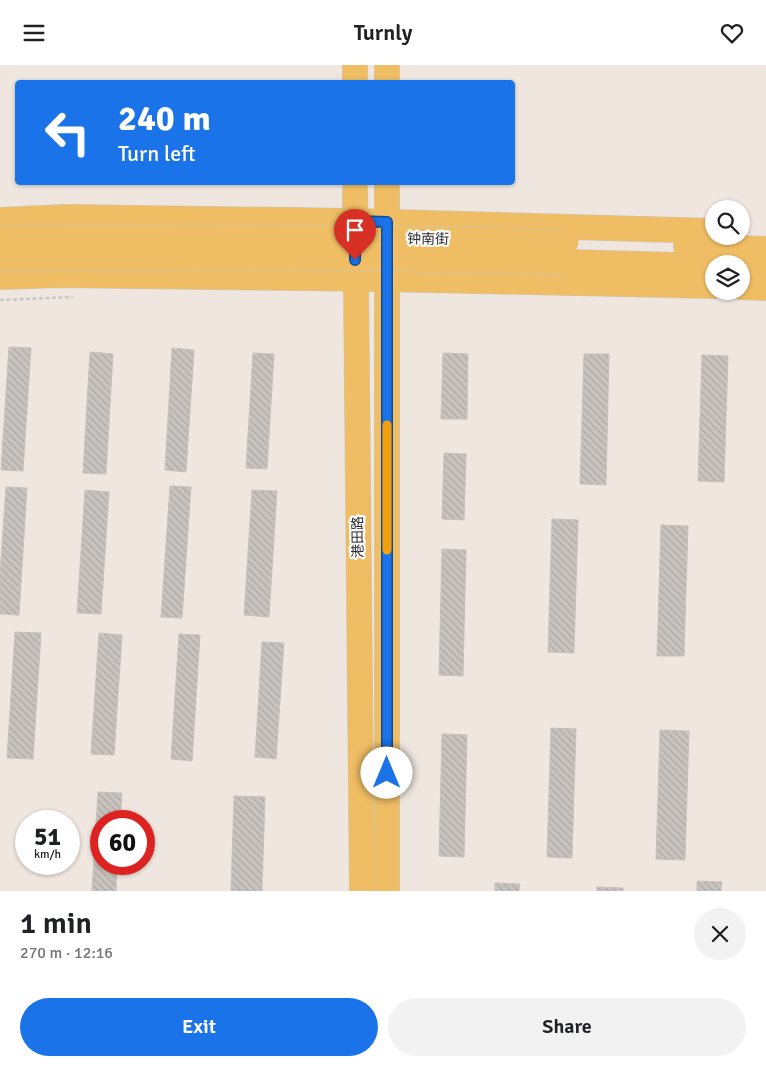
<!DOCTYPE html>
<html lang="en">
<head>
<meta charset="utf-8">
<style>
  :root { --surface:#fff; --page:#f2f2f2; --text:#202124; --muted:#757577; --accent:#1a73e8 }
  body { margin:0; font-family:Signika,"Noto Sans SC",sans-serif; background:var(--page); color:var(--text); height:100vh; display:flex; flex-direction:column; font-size:19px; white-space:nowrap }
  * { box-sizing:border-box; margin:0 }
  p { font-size:16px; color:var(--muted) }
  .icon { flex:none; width:28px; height:28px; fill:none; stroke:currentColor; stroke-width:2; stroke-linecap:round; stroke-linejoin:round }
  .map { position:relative; height:826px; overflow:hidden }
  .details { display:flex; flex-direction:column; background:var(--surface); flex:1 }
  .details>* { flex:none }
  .banner { position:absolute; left:15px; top:15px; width:500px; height:105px; border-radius:5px; box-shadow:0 1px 4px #0004; background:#1a73e8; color:#fff; overflow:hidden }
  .controls { position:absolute; left:705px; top:135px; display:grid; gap:10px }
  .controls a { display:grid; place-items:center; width:45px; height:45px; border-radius:50%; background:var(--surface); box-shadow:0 1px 4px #0004; font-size:25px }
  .speed { position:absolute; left:15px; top:745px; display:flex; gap:10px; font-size:25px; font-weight:700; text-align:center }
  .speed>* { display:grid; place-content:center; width:65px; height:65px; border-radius:50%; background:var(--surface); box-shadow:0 1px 4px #0004; line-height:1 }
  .speed small { font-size:12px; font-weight:400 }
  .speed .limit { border:8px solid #d22; background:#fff; color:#111 }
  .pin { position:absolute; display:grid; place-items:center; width:42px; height:42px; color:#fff; margin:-51px -21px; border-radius:50% 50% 50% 0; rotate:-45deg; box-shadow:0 0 5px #0007 }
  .pin .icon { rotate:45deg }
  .me { position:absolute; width:55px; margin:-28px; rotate:0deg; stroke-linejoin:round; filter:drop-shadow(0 0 4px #0008) }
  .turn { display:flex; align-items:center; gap:18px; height:105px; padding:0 20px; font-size:22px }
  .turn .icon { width:65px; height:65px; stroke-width:2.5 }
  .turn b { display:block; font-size:35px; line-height:42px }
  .round { display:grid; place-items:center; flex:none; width:52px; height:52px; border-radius:26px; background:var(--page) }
  .head { display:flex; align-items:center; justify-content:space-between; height:85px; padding:0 20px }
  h1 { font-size:30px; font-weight:600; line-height:38px }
  .button { display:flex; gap:10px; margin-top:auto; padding:10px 20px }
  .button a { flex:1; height:58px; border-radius:30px; background:var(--accent); color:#fff; font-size:20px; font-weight:600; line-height:58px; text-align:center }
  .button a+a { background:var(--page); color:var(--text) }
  header { display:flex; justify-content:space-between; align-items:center; height:65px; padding:0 20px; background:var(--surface); font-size:22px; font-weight:600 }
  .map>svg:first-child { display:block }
  .building { fill:url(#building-back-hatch); stroke:#c9c1b9 }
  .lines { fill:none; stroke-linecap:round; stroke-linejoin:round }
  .major-casing { stroke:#c8c8c8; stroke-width:26 }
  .path { stroke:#c8c8c8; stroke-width:2.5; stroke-dasharray:4 2.5; stroke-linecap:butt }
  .major { stroke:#efbd63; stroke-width:25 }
  .major-bridge-casing { stroke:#c8c8c8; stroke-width:26; stroke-linecap:butt }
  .major-bridge { stroke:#efbd63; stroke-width:25 }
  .route-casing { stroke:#114b97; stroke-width:12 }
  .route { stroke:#1a73e8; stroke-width:9 }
  .slow { stroke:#f59e0b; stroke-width:9 }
  .labels { text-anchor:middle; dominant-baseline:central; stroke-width:4.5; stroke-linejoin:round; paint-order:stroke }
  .street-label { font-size:14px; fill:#2c2c2c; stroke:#fff }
</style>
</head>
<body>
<header><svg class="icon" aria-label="menu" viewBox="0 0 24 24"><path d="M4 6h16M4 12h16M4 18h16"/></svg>Turnly<svg class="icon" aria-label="heart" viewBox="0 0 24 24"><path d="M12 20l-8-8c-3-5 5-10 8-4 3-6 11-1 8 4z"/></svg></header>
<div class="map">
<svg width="766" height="826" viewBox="0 0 766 826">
  <defs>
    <pattern id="building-back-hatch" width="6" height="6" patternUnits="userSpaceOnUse" patternTransform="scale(1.25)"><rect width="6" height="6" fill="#c9c3bf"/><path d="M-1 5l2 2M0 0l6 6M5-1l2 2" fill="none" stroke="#ada8a4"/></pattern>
  </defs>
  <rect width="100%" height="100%" fill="#eee6df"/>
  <!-- building -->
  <g class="building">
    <path d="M9,282L31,283L23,406L1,405Z"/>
    <path d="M172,283L194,285L186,407L165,405Z"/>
    <path d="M90,287L113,289L106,409L83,408Z"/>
    <path d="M253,288L274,289L267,404L246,403Z"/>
    <path d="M443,288L468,289L467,354H441Z"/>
    <path d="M584,289H609L606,420L580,419Z"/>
    <path d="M702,290L728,291L724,417L698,416Z"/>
    <path d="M444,388L466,389L464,455L442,454Z"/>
    <path d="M170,421L191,422L182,553L161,552Z"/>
    <path d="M6,422L27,423L19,550L0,549V509Z"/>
    <path d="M85,425L109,427L101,549L77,548Z"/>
    <path d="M252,425L277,426L269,552L244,550Z"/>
    <path d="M552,454L578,455L574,588L548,587Z"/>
    <path d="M661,460L688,461L684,591H657Z"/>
    <path d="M442,484L466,485L463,611L439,610Z"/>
    <path d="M15,567L41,568L33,694L7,693Z"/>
    <path d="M99,568L122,570L114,690L91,689Z"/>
    <path d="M179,569L200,570L192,696L171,694Z"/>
    <path d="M262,577L284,578L276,694L255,692Z"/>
    <path d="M551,663L576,664L572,793L547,792Z"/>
    <path d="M660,665L689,666L685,795L656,794Z"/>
    <path d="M442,669L467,670L464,792L439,791Z"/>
    <path d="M98,727L122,728L120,756H101V799H117L116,826H92Z"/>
    <path d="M234,731L265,732L262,826H231Z"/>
    <path d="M697,816L722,817L721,826H697Z"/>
    <path d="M495,818L520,819L519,826H495Z"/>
    <path d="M597,822L623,823V826H597Z"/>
  </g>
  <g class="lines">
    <defs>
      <g id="major">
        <path d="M355,0V18"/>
        <path d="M387,0V18"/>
        <path d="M355,118L362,826"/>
        <path d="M387,118V826"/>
        <path d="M0,155L65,152L355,156L714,166"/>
        <path d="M686,181L766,184"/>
        <path d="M567,197L714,201"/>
        <path d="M741,201L766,202"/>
        <path d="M0,212L59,210L386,214L714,221"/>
        <path d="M741,222L766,223"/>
      </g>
    </defs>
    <!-- major casing -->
    <use href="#major" class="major-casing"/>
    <!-- path -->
    <path class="path" d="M0,235L73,232"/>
    <!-- major -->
    <use href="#major" class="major"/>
    <defs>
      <g id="major-bridge">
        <path d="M0,174C189,169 377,173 566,177"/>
        <path d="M0,193L292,192L567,197"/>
      </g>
    </defs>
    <!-- major-bridge casing -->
    <use href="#major-bridge" class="major-bridge-casing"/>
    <!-- major-bridge -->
    <use href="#major-bridge" class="major-bridge"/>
  </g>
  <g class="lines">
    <defs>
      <path id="route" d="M355,195V156L387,157V708"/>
    </defs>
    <!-- route casing -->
    <use href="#route" class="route-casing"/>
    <!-- route -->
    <use href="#route" class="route"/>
    <!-- slow -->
    <path class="slow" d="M387,360V485"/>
  </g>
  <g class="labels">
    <!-- street labels -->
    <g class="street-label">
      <text transform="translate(428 174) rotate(1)">钟南街</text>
      <text transform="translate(358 472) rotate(-91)">港田路</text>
    </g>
  </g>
</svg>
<div class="controls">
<a><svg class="icon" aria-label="search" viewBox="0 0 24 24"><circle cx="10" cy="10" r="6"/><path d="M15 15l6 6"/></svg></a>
<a><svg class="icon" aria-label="layers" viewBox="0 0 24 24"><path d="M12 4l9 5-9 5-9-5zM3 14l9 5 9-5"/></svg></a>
</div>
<div class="speed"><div>51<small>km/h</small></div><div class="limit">60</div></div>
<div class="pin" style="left:355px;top:195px;background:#d93025"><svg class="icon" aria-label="arrive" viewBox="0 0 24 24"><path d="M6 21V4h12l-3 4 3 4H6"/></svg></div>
<svg class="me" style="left:387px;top:708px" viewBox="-20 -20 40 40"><circle r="19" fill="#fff"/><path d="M0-13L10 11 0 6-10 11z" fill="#1a73e8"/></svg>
<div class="banner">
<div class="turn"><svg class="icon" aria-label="left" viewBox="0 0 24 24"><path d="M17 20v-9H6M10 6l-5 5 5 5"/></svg><div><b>240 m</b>Turn left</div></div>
</div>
</div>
<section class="details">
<div class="head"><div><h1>1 min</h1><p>270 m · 12:16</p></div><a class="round"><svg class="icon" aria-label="close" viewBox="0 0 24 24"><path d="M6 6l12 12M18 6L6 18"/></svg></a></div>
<div class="button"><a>Exit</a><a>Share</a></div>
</section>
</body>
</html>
